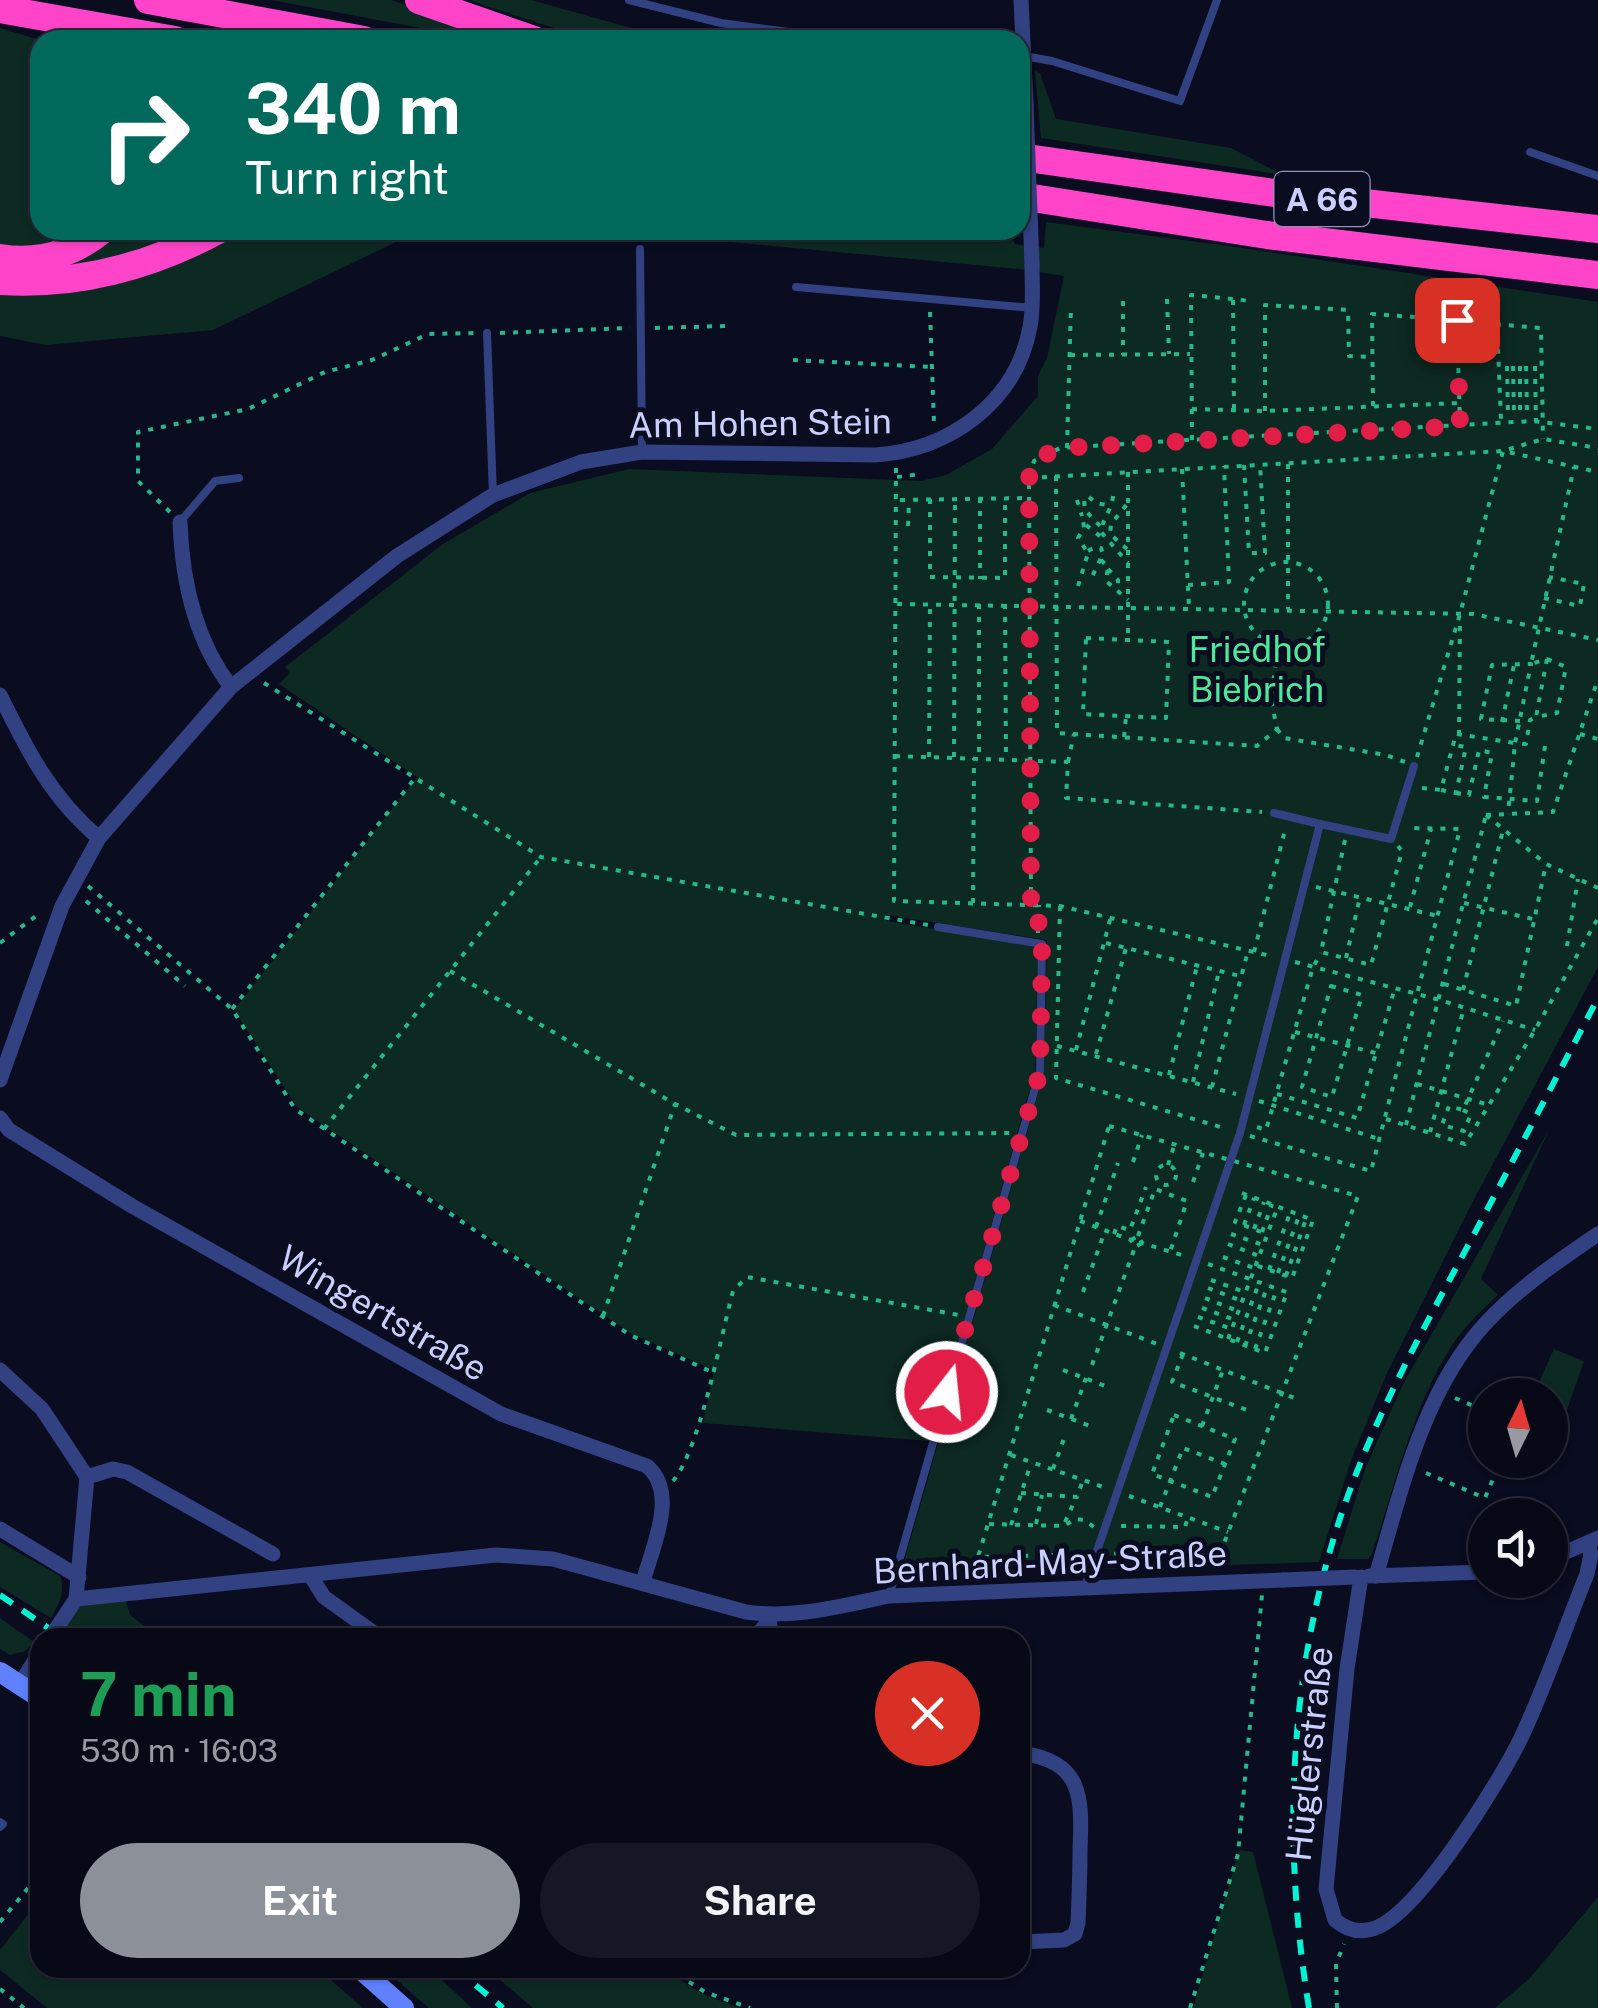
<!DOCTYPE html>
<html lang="en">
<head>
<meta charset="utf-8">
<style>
  :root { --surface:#080917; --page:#161724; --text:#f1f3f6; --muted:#989aa1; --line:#292a36; --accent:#8c9099 }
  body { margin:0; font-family:"Public Sans",sans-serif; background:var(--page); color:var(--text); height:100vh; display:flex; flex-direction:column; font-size:38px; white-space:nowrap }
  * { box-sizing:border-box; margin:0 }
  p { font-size:32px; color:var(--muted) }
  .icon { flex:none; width:55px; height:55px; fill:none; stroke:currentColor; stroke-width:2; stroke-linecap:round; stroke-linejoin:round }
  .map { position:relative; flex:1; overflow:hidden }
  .side { position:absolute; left:30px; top:1628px; width:1000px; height:350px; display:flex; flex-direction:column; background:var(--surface); border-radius:30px; box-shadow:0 2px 8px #0004,0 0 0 2px var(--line) }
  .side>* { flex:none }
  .top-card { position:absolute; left:30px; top:30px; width:1000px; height:210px; border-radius:30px; box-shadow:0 2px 8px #0004,0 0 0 2px var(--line); background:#00695c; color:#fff; overflow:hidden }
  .needle { width:65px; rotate:5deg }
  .buttons { position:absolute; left:1468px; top:1378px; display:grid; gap:20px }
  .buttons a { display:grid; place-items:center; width:100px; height:100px; border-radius:50%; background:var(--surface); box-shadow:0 2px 8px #0004,0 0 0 2px var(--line); font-size:50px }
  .pin { position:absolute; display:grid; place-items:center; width:85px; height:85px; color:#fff; margin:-42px; border-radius:20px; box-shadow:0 5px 15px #0006 }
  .me { position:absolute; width:110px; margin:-55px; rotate:16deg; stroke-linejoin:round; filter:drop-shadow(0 0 8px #0008) }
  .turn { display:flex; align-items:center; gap:35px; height:210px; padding:0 50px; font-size:45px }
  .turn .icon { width:130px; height:130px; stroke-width:2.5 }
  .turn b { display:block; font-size:70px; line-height:85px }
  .round { display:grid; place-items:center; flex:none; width:105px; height:105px; border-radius:52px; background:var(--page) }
  .head { display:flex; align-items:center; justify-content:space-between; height:170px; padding:0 50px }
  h1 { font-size:60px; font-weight:700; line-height:75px; color:#1e9e55 }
  .primary-button { display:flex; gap:20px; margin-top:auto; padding:20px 50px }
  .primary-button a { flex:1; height:115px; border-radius:60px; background:var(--accent); color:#fff; font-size:40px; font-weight:700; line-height:115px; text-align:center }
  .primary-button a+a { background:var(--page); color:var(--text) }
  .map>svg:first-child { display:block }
  .green { fill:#0d2a22 }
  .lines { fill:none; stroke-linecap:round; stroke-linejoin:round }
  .path { stroke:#23b98d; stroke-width:4; stroke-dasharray:5 8; stroke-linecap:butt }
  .lane { stroke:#314182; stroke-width:8 }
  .street { stroke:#314182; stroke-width:15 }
  .secondary { stroke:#6081ff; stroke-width:20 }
  .highway { stroke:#ff44ca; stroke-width:28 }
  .rail { stroke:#00f4d3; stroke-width:6; stroke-dasharray:15 12; stroke-linecap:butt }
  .street-bridge { stroke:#314182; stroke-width:15 }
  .route { stroke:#e11d48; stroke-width:18; stroke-dasharray:0 32.4 }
  .labels { text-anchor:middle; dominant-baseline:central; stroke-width:10; stroke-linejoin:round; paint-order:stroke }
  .shield { fill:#0a0c1f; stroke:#9094bc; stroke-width:2.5 }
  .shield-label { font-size:32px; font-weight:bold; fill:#c9cfff }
  .street-label { font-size:35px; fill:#c9cfff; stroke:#0a0c1f }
  .park-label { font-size:35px; fill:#4be99c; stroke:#0a0c1f }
</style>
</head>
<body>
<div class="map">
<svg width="1598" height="2008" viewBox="0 0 1598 2008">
  <rect width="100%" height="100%" fill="#0a0c1f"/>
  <!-- green -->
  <g class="green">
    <path d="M271,0H392L488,36L485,40Z"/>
    <path d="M468,0H531L674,40H591Z"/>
    <path d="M0,28L40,40V230H206L137,259L0,275Z"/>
    <path d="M1035,71L1040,73L1056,119L1231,148L1283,175L1041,138Z"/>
    <path d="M1046,222L1236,247L1598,302V967L1471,1205L1386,1375L1350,1463L1319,1562L900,1576L1044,1072L1047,940L887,915V921L1038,947L1035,1071L930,1441L703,1423L714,1370L632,1334L297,1107L234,1010L417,777L279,684L290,673L285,667L443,544L530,493L629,469L921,481L946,475L992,449L1038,396V376L1047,358L1064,276L1019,269L602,230H1008L1015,244L1044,248Z"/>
    <path d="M242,230H421L213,330L46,345L0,336V294L208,248Z"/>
    <path d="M1549,1130L1481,1279L1498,1295C1482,1311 1463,1327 1451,1347C1412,1409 1395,1485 1372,1554L1368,1559H1337L1365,1469L1403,1384Z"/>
    <path d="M1554,1349L1584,1361L1558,1436L1550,1433V1395H1533Z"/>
    <path d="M0,1542L60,1576C66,1592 59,1604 51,1618L0,1587Z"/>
    <path d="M124,1594L130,1615L158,1637H78L60,1623L76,1599Z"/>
    <path d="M0,1618L34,1642L25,1651L10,1655L0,1649Z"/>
    <path d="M1239,1850L1253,1852L1292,2008H1193Z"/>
    <path d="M1598,1897V2008H1495L1529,1979Z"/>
    <path d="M40,1899V1968H317L363,2008H47L0,1970V1950Z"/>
    <path d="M383,1968H429L472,2008H429Z"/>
    <path d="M486,1968H660L705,1995L740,2008H533Z"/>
  </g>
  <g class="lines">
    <!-- path -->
    <g class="path">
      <path d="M1167,299L1169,354"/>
      <path d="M1233,300L1234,410"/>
      <path d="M1123,301V355"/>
      <path d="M930,312L934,423"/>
      <path d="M655,328L725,326"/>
      <path d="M500,333L630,328"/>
      <path d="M1070,355L1190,354"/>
      <path d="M793,360L931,367"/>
      <path d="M1507,366L1508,413"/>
      <path d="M1513,366L1514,413"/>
      <path d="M1520,366V413"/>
      <path d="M1526,366L1527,413"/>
      <path d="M1535,366L1536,422"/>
      <path d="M1373,406L1372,314L1441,319L1442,347H1498L1501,421"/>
      <path d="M1192,409L1265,411L1460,403"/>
      <path d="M1265,411V305L1348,310L1349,356L1371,357"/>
      <path d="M1460,425L1457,321L1541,328L1543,439"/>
      <path d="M1192,440L1191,295L1252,301"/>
      <path d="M1067,448L1071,305"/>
      <path d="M1288,464V609"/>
      <path d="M1244,465L1249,553H1265L1260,464"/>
      <path d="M896,468L894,901L1060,906L1271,956"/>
      <path d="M1182,469L1189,608"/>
      <path d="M1128,472V640"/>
      <path d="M1056,476L1057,733L1257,746L1277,729L1271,699L1278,646"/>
      <path d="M897,477L921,474"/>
      <path d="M1029,478L1503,451L1543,439L1598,448"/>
      <path d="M1113,496C1112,510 1102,519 1101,532L1128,563"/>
      <path d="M980,498V579"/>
      <path d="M930,499V577L1005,578V498"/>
      <path d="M900,500L1030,498"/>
      <path d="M1077,500L1082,516"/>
      <path d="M170,512L138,481V432L248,409L325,372L372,360L428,334L475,333"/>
      <path d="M1086,525L1105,540"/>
      <path d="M908,526L909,501"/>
      <path d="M1100,526L1085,510L1084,500L1088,496L1096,503L1112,506"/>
      <path d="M1127,549L1110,534L1111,524L1128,503"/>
      <path d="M1088,551L1095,547L1101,548L1103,554L1090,581"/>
      <path d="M1101,560L1108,567L1106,581L1128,600"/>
      <circle cx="1286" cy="604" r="42"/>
      <path d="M1108,569L1118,580V590"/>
      <path d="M1188,585L1229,582L1224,466"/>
      <path d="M1078,586L1088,553L1078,538L1084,528L1083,519"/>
      <path d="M1544,598L1580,606L1584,584L1549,577"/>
      <path d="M897,604L1473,614L1598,640"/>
      <path d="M979,604V758"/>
      <path d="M1005,604L1006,758"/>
      <path d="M1086,638L1169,642L1166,718L1083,714Z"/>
      <path d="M1547,659L1536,717L1557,713L1566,667L1547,659L1531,664L1574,467"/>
      <path d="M264,683L541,857L928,925"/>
      <path d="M1520,721L1481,719L1492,665L1531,664L1515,743L1526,744L1530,720L1536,717"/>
      <path d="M1502,722L1514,665"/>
      <path d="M1277,729L1284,738L1386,755L1405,762"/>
      <path d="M1580,734L1598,739"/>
      <path d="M1459,735L1460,620"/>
      <path d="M1124,737L1126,717"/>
      <path d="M895,756L1068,762L1066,798L1262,812"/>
      <path d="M929,757L930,604"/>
      <path d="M954,757L955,499"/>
      <path d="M1417,757L1460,614L1503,451L1598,472"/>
      <path d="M1068,762L1074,734"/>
      <path d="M1422,788L1441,790L1456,734L1515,743L1508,814"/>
      <path d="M1441,790L1456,793L1466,747L1454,745"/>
      <path d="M1456,793L1469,795L1479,750L1492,753L1484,797L1537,801L1545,746"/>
      <path d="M1486,815L1553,812L1598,679"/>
      <path d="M1486,815L1546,864L1598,888"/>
      <path d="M1345,840L1321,952L1371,965L1402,851L1398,846"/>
      <path d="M88,886L232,1009L295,1109L630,1335L712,1372"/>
      <path d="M1316,887L1438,916"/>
      <path d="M86,901L185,986"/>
      <path d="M973,903L974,758"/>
      <path d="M1464,903L1537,920"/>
      <path d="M1031,905L1029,478L1034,461L1060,448L1186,440L1533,421L1598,429"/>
      <path d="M1060,906L1056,1078L1227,1129"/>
      <path d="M1410,907L1431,829"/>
      <path d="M1038,933L1039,905"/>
      <path d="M0,943L40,913"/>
      <path d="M1106,943L1240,976"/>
      <path d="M1567,946L1578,879"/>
      <path d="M1254,952L1285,830"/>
      <path d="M1346,958L1360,897"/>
      <path d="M1295,962L1440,1000L1535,1030"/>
      <path d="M450,971L675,1104L736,1135L1011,1133"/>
      <path d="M1444,984L1516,1006L1546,864"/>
      <path d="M1331,986L1362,995L1332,1097L1302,1087Z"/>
      <path d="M1463,990L1503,830"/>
      <path d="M232,1009L415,778"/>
      <path d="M1295,1032L1376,1053"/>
      <path d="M1057,1046L1236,1094"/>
      <path d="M1076,1050L1111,916"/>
      <path d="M1096,1054L1126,948"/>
      <path d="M1169,1075L1197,966"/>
      <path d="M1193,1082L1219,971"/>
      <path d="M1417,1084L1489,1105"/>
      <path d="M1212,1087L1248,951"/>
      <path d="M1277,1094L1357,1118L1394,991"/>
      <path d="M1259,1101L1379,1139"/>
      <path d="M1463,1110L1471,1114L1464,1131L1442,1125L1449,1106L1463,1110L1503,1021"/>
      <path d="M1386,1119L1465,1144L1535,1030L1598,918"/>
      <path d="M1406,1125L1486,815"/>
      <path d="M1109,1126L1358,1196L1221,1551L978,1557Z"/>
      <path d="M1257,1127L1266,1130L1313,967L1321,953"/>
      <path d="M324,1129L541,857"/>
      <path d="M1430,1132L1464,1008"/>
      <path d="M1250,1136L1371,1171L1460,829L1410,828"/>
      <path d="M1133,1162L1142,1135"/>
      <path d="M1168,1165L1174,1146"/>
      <circle cx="1166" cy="1175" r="10"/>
      <path d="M1193,1182L1203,1153"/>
      <path d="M1242,1193L1313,1220L1292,1278L1255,1265"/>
      <path d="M1246,1195L1235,1222L1267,1234"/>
      <path d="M1080,1221L1131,1240L1135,1247L1142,1243"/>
      <path d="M1244,1225L1254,1198"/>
      <path d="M1096,1227L1118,1163"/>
      <path d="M1254,1229L1264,1202"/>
      <path d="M1262,1232L1272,1204"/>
      <path d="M1114,1234L1117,1226L1130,1230L1146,1187"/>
      <path d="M1231,1234L1263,1245"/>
      <path d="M1138,1236L1155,1189L1187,1201L1170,1252"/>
      <path d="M1131,1240L1138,1236L1142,1243L1185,1256"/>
      <path d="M1228,1244L1259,1256"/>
      <path d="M1223,1257L1254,1268"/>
      <path d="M1208,1264L1289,1293"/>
      <path d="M1269,1270L1290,1213"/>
      <path d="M1278,1273L1299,1216"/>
      <path d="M1286,1276L1306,1219"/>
      <path d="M1211,1280L1245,1292"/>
      <path d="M1208,1288L1242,1301"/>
      <path d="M1083,1292L1105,1231"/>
      <path d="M1205,1298L1238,1311"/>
      <path d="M1054,1305L1157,1344"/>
      <path d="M1202,1308L1235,1320"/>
      <path d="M603,1316L675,1104"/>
      <path d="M1198,1317L1232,1329"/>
      <path d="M1194,1326L1265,1353L1287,1292"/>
      <path d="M1228,1339L1278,1206"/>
      <path d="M1237,1342L1259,1283"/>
      <path d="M1245,1346L1268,1285"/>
      <path d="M1255,1349L1277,1289"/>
      <path d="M1180,1353L1297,1399"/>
      <path d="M1183,1354L1172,1382L1247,1410"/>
      <path d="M1092,1365L1135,1247"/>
      <path d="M1063,1370L1108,1387"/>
      <path d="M1455,1398L1485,1411"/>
      <path d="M1047,1410L1093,1427"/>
      <path d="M1174,1415L1235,1439L1212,1497L1152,1474Z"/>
      <path d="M1071,1419L1086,1378"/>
      <path d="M1202,1426L1223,1370"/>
      <path d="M1011,1455L1106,1488"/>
      <path d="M1053,1469L1066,1433"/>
      <path d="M1426,1473L1485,1498L1501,1460"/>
      <path d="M673,1481C700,1449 721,1336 733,1291L747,1277L959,1315"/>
      <path d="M1021,1493L1077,1497L1083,1480"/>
      <path d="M1129,1496L1228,1532"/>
      <path d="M1160,1507L1183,1448L1225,1464"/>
      <path d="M1065,1522L1076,1498"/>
      <path d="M989,1524L1064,1526L1075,1519L1084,1520L1094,1527"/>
      <path d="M1036,1524L1042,1495"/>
      <path d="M1011,1525L1031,1463"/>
      <path d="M1121,1526L1185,1527L1188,1517"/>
      <path d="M0,1922L34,1881"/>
      <path d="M667,1968L705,1992L750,2008"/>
      <path d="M0,1989L24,2008"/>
      <path d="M1190,2008L1238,1854L1262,1595"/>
      <path d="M1337,2008L1336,1964L1344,1944"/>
    </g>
    <!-- lane -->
    <g class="lane">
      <path d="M629,0L721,23L849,40"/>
      <path d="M1024,56L1052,61L1180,101L1217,0"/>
      <path d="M1530,152L1598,176"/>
      <path d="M640,249L642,452"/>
      <path d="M796,287L1032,308"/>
      <path d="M487,333L493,495"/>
      <path d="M180,522L215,481L239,478"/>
      <path d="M1274,813L1320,824"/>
      <path d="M1084,1589L1240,1133L1320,824L1391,839L1414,766"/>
      <path d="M889,1596L1040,1071L1042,944L938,927"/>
      <path d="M750,1638L766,1619"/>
      <path d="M0,1822L3,1824L0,1827"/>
    </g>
    <!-- street -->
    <g class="street">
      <path d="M1021,0L1026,105"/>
      <path d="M180,522C182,580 195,640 231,687"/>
      <path d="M0,695C27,750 51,798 99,838"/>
      <path d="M0,1080L62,906L99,838L231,687L397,556L493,495L581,462L642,452L875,455C949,450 1016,403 1030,327C1034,306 1032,286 1032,265"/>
      <path d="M0,1118L9,1130L132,1206L501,1414L647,1466C679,1493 652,1548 643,1582"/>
      <path d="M0,1370L42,1409L87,1477L76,1599"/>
      <path d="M87,1477L113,1469L127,1472L273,1554"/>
      <path d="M0,1529L79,1577"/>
      <path d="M1550,1559L1598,1538"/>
      <path d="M310,1575L324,1597L381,1638"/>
      <path d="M1369,1576L1485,1572"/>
      <path d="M1376,1576C1401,1491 1423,1392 1484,1325C1518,1288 1557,1262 1598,1234"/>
      <path d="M1361,1577L1347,1669L1326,1889L1335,1920C1348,1931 1362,1934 1378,1927C1422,1907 1499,1783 1521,1738C1546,1685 1565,1628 1587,1574L1591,1554L1588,1544"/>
      <path d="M769,1615L771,1638"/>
      <path d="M60,1623L76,1599L496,1555L553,1559L746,1612C795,1619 841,1606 889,1596L1283,1580"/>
      <path d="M20,1684L40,1652"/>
      <path d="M1020,1753C1084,1761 1082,1798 1080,1851C1080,1875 1079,1899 1078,1923L1075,1934L1064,1940L1020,1942"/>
    </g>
    <!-- secondary -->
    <g class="secondary">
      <path d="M0,1672L40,1698"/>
      <path d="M359,1968L404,2008"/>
    </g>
    <!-- highway -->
    <g class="highway">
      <path d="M148,0L364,40"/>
      <path d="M419,0L534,40"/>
      <path d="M0,9L175,40"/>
      <path d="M1020,157L1275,193L1598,229"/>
      <path d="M1020,196L1267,235L1598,275"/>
      <path d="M0,258C38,264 73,254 102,230"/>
      <path d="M0,281C78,286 149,267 218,230"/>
    </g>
    <!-- rail -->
    <g class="rail">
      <path d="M0,1595L63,1638"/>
      <path d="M455,1968L503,2008"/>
      <path d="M1309,2008C1279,1826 1290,1636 1360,1464C1391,1386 1432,1313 1471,1240C1514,1159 1556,1078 1598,998"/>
    </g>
    <!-- street-bridge -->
    <g class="street-bridge">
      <path d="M1026,105L1032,265"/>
      <path d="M1283,1580L1355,1577"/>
      <path d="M50,1638L60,1623"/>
    </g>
  </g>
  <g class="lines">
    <!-- route -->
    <path class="route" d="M947,1392L1040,1072L1042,944L1038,943L1039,905H1031L1029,478L1034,460L1060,448L1460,426L1457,320"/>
  </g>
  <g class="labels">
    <!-- shield labels -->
    <rect class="shield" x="1274.5" y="172" width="95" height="54" rx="8"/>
    <g class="shield-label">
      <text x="1322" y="199">A 66</text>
    </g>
    <!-- street labels -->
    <g class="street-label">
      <text transform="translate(760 423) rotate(-1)">Am Hohen Stein</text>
      <text transform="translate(383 1313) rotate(30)">Wingertstraße</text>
      <text transform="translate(1050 1562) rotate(-3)">Bernhard-May-Straße</text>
      <text transform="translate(1309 1754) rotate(-84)">Hüglerstraße</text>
    </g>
    <!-- park labels -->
    <g class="park-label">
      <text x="1257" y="649">Friedhof<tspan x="1257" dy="40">Biebrich</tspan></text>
    </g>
  </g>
</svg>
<div class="buttons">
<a><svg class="needle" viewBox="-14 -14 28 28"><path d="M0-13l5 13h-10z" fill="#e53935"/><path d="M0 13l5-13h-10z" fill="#989aa1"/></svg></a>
<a><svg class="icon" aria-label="sound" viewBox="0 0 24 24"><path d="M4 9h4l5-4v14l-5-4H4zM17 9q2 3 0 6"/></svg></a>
</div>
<div class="pin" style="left:1457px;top:320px;background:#d93025"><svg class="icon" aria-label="arrive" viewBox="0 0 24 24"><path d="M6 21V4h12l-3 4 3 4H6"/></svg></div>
<svg class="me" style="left:947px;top:1392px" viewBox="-20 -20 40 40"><circle r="17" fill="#e11d48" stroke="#fff" stroke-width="3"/><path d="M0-11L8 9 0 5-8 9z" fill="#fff"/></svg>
<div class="top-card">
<div class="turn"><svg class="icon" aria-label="right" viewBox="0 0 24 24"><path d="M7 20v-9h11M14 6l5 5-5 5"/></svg><div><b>340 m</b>Turn right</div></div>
</div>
<section class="side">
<div class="head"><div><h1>7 min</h1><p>530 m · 16:03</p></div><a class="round" style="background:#d93025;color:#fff"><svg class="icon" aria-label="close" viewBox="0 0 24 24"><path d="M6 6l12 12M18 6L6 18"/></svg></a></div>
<div class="primary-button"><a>Exit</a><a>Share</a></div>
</section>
</div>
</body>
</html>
